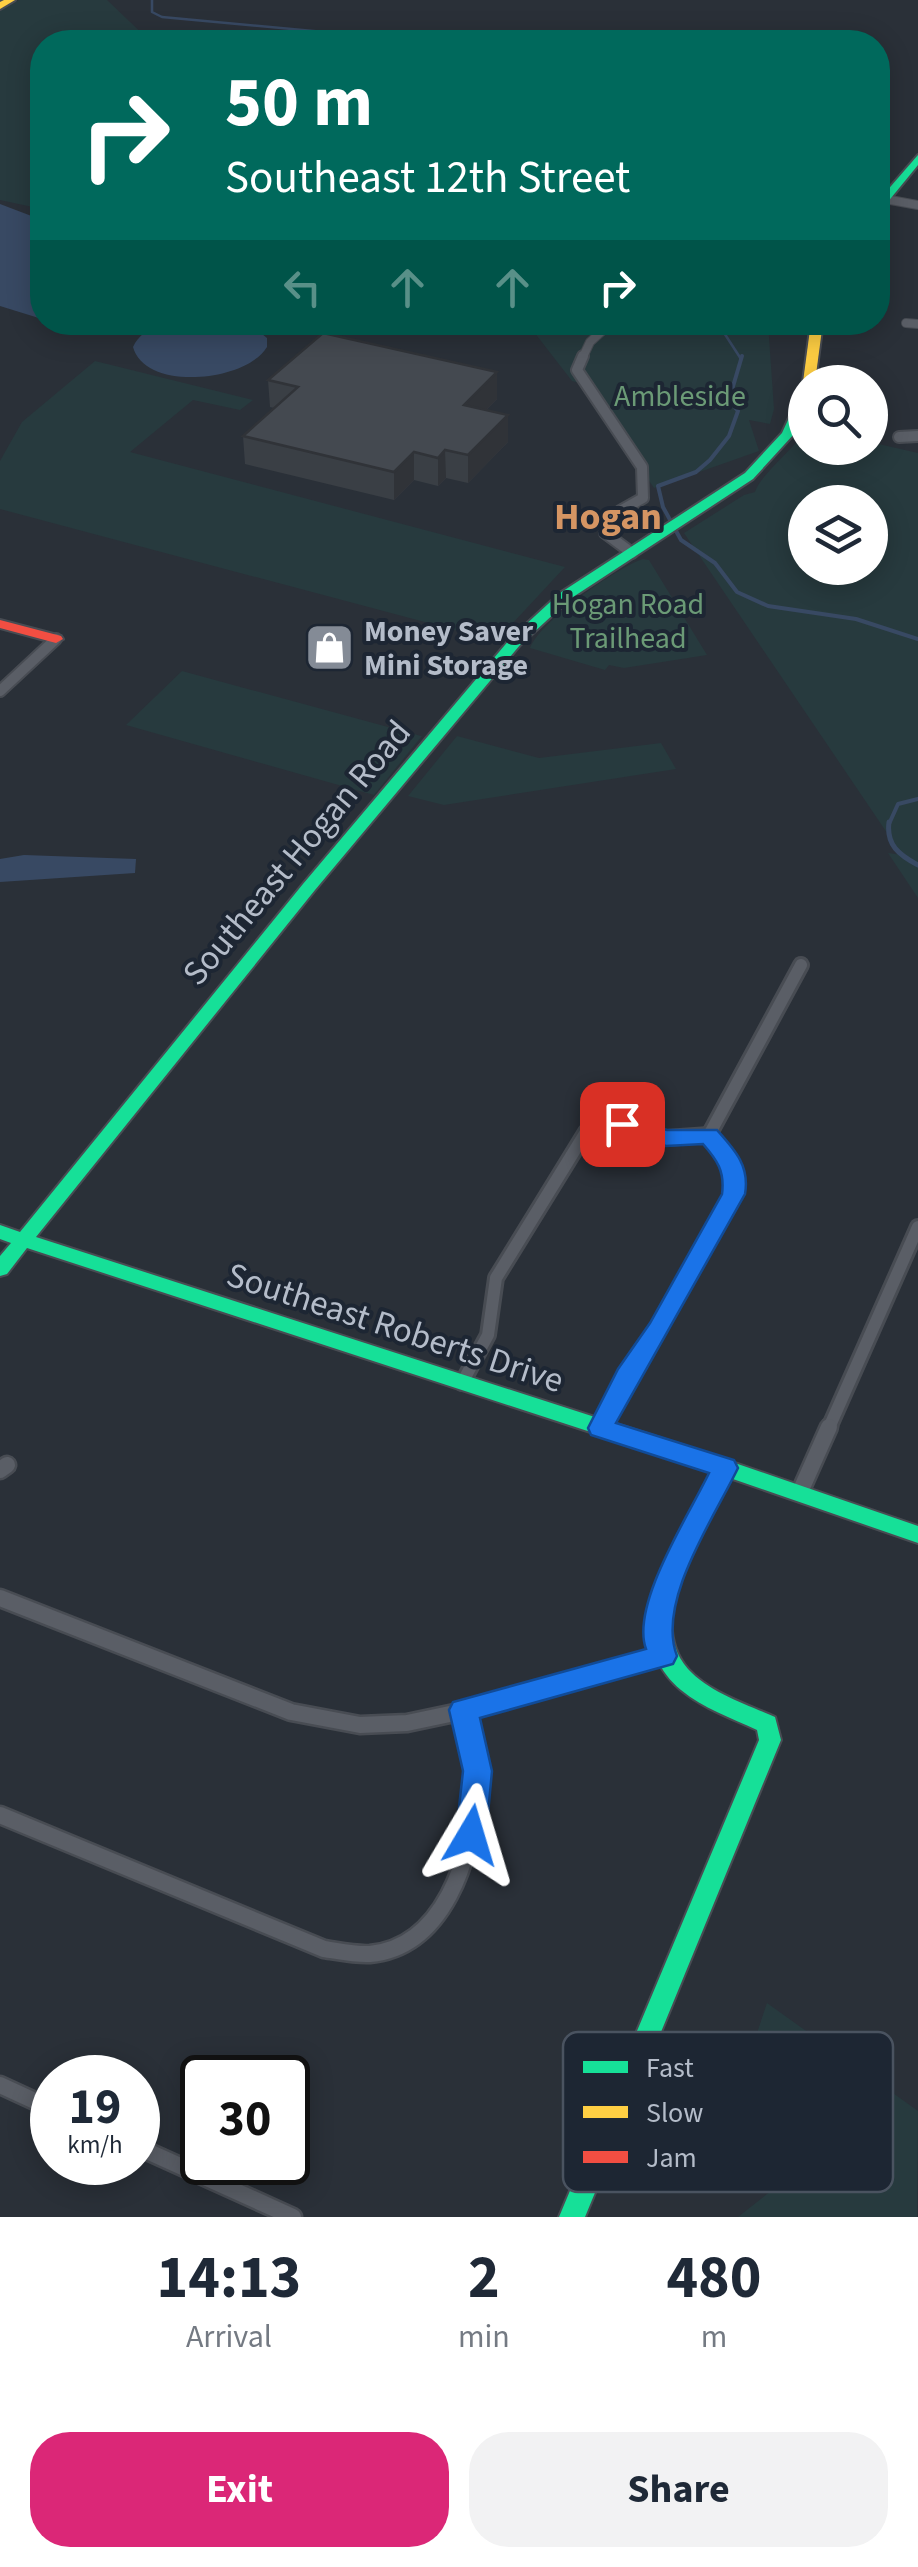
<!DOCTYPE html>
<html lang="en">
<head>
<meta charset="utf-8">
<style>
  :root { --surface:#fff; --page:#f2f2f3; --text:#1f2937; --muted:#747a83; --accent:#db2777 }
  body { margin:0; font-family:"Source Sans 3",sans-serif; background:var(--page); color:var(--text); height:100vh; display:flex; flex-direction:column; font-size:38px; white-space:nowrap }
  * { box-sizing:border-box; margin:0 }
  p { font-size:32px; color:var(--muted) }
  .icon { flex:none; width:55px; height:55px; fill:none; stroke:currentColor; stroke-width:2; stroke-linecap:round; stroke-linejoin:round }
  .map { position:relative; height:2217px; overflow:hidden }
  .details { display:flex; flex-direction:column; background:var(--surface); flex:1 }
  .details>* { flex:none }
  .top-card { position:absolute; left:30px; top:30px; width:860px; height:305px; border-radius:40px; box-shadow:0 5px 25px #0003; background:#00695c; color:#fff; overflow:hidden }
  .fabs { position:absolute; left:788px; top:365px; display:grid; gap:20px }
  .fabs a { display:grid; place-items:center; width:100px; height:100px; border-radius:50%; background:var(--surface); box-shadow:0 5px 25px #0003; font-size:50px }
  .speed { position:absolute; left:30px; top:2055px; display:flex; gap:20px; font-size:50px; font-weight:700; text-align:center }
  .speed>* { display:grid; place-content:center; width:130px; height:130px; border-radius:50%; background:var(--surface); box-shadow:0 5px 25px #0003; line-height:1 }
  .speed small { font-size:25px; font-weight:400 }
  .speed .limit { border:5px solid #111; border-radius:15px; background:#fff; color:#111 }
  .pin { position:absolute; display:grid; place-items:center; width:85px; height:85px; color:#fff; margin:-42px; border-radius:20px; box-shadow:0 5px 15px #0006 }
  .me { position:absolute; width:110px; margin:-55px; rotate:7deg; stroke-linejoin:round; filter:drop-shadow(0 0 8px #0008) }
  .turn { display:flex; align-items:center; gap:35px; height:210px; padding:0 30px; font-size:45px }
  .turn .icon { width:130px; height:130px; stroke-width:2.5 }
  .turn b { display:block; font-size:70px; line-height:85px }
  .lanes { display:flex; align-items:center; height:95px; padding:0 30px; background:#0003; justify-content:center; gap:50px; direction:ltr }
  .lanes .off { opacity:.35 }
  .eta { display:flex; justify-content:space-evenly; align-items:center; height:170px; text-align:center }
  .eta b { font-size:60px; font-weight:700; line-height:70px }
  .button { display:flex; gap:20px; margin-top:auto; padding:20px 30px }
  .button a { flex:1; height:115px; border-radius:40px; background:var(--accent); color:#fff; font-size:40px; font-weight:700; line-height:115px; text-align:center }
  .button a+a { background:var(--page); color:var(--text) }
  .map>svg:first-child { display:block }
  .green { fill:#273a3e; fill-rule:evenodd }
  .water { fill:#384963 }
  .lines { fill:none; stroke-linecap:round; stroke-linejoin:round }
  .stream-far2 { stroke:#384963; stroke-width:2.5 }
  .stream-far1 { stroke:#384963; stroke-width:4 }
  .stream { stroke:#384963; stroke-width:5 }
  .street-far3-casing { stroke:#484c53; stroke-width:10 }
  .street-far2-casing { stroke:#484c53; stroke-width:14 }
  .street-far1-casing { stroke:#484c53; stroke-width:18 }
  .street-casing { stroke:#484c53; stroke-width:21 }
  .fast-casing { stroke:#484c53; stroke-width:4 }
  .slow-casing { stroke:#484c53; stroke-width:4 }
  .jam-casing { stroke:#484c53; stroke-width:4 }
  .street-far3 { stroke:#5a5e66; stroke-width:8 }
  .street-far2 { stroke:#5a5e66; stroke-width:10 }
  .street-far1 { stroke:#5a5e66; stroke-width:12 }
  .street { stroke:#5a5e66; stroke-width:16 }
  .fast { fill:#16e098; fill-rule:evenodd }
  .slow { fill:#ffcf43; fill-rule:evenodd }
  .jam { fill:#f24e42; fill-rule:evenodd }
  .wall { fill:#3a3f45 }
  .shaded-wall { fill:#303338 }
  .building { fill:#444950; stroke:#303338; stroke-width:2.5 }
  .route { fill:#1a73e8; stroke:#114b97; stroke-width:2.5 }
  .labels { text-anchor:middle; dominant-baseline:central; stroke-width:8; stroke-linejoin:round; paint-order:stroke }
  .far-park-label { font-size:30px; fill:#6b9a76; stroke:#1d2633 }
  .far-poi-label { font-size:30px; font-weight:bold; fill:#b4bcc9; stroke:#1d2633; text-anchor:start }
  .street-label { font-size:35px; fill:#b4bcc9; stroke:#1d2633 }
  .far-district-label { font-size:38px; font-weight:bold; fill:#d59563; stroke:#1d2633 }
  .key { fill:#1d2633; stroke:#4a5360; stroke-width:2.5 }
  .key-label { font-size:28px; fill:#b4bcc9 }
</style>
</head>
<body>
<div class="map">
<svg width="918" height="2217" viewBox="0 0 918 2217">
  <rect width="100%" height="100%" fill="#2a3038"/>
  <!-- green -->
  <g class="green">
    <path d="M19,0H107L151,42H42V209L0,200V11Z"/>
    <path d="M527,323H768L774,409L770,424L749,420L759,451L654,488L583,384L572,381Z"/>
    <path d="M95,361L253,400L240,410L193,400L130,452L565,567L496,641L0,509V461L22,422Z"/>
    <path d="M805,431V448H870V442L918,453V898L888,853L902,855L684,533L744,495L755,492C760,475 793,450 805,431ZM805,502H870V568H805Z"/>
    <path d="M643,559L649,560L707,655L624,668L609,665L605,670L530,648C541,621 614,569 643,559Z"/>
    <path d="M182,671L421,736H422L374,795L126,725Z"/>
    <path d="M457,736L539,758L661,743L676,769L444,805L408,796Z"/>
    <path d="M767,2003L918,2111L917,2217H738L804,2165L745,2069Z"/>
  </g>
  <!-- water -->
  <g class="water">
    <path d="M0,204L42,220V319L0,306Z"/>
    <path d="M247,322L267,338V347C246,382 145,392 133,347C152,309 212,322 247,322Z"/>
    <path d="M24,855L136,859L135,873L0,882V859Z"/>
  </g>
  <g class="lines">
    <!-- stream-far2 -->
    <g class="stream-far2">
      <path d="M152,0V12L162,17L324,32L304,42"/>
      <path d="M717,322L741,359"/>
    </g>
    <!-- stream-far1 -->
    <g class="stream-far1">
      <path d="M742,356L729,400L738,411L729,436L710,460L696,472L658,486L663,507L681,540L715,563L737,592L768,606L856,619L918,639"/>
      <path d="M889,824L898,804L918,799"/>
    </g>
    <!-- stream -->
    <path class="stream" d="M889,822C886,845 899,855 918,865"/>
    <defs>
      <g id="street-far3">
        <path d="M885,199L918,205"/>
        <path d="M906,323L918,324"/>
        <path d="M582,359L590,342L612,322"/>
      </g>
      <g id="street-far2">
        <path d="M583,356L577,370L642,467L643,498L620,511L605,533L632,553"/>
        <path d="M899,437L918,436"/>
        <path d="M0,691L56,639"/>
      </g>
      <g id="street-far1">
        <path d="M709,1135L801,965"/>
        <path d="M462,1383L488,1335L496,1278L586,1132L603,1122L666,1138L709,1135"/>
        <path d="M601,1428L733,1194V1167L709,1135"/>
        <path d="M828,1430L918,1227"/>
      </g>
      <g id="street">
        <path d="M0,1470L7,1465"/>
        <path d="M800,1492L829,1427"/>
        <path d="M0,1598L291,1712L360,1725L407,1723L464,1711L663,1656"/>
        <path d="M0,1815L324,1949C338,1951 356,1955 370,1954C444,1947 472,1857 475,1795C476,1766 470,1739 464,1711"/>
        <path d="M0,2085L52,2109"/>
        <path d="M138,2147L293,2217"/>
      </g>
      <g id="fast">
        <path d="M918,155V165L882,209L878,210V201Z"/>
        <path d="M805,392V410L794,434L753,479L570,599L520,645L315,890L36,1237L697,1450L918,1526V1543L730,1478C704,1526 642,1617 688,1669C710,1693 746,1704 775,1717L781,1740L585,2217H559L759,1740L757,1730C731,1718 703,1708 681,1690C610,1631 680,1532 713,1472L27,1248L7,1274L0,1276V1256L11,1243L0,1239V1225L20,1232L303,884L510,639L560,593L745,473L782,433L799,396Z"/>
      </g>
      <g id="slow">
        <path d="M4,0H15L0,9V2Z"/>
        <path d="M811,322H823L815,382L805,385L803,382Z"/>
      </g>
      <path id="jam" d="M0,620L61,636L63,639L56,643L0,628Z"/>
    </defs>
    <!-- street-far3 casing -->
    <use href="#street-far3" class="street-far3-casing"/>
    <!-- street-far2 casing -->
    <use href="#street-far2" class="street-far2-casing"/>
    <!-- street-far1 casing -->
    <use href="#street-far1" class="street-far1-casing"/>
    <!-- street casing -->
    <use href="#street" class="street-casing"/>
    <!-- fast casing -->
    <use href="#fast" class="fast-casing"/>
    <!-- slow casing -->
    <use href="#slow" class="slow-casing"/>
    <!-- jam casing -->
    <use href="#jam" class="jam-casing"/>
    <!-- street-far3 -->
    <use href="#street-far3" class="street-far3"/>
    <!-- street-far2 -->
    <use href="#street-far2" class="street-far2"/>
    <!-- street-far1 -->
    <use href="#street-far1" class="street-far1"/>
    <!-- street -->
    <use href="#street" class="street"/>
    <!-- fast -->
    <use href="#fast" class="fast"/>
    <!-- slow -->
    <use href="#slow" class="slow"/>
    <!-- jam -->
    <use href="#jam" class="jam"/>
  </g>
  <!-- wall -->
  <path class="wall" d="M497,372V399L486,410L508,442L468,483L446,478L438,486L414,480L394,500L245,464L243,436L274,408L270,407L268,380Z"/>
  <!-- shaded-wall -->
  <g class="shaded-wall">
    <path d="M497,372V399L464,432V405Z"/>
    <path d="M508,415V442L468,483V455Z"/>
    <path d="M445,450L446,478L438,486V458Z"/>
    <path d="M414,452V480L394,500V472Z"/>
  </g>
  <!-- building -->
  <path class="building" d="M323,333L497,372L464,405L508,415L468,455L445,450L438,458L414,452L394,472L243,436L298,387L268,380Z"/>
  <!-- route -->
  <path class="route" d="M622,1116L667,1130H717C735,1150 750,1166 745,1194L616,1423L734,1460L738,1468C714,1518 656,1602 677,1656L673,1664L480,1718L492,1771L486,1835L482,1845L471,1849L461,1845L456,1835L463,1771L449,1710L453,1702L646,1649C630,1605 689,1515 709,1473L591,1435L588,1428L618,1369L650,1323L722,1194C725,1171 717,1160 703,1144L666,1146L613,1130L610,1124Z"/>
  <!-- icons -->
  <defs>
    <symbol id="shop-square" viewBox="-11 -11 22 22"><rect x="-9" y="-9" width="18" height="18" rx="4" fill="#848b96" stroke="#1d2633"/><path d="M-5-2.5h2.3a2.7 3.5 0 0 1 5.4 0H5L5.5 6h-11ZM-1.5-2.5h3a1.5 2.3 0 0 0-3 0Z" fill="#fff"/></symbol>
  </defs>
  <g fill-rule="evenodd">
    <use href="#shop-square" x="302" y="620" width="55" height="55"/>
  </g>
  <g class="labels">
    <!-- far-park labels -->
    <g class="far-park-label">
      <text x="680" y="396">Ambleside</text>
      <text x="628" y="604">Hogan Road<tspan x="628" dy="34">Trailhead</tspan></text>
    </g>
    <!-- far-poi labels -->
    <g class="far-poi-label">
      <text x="364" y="631">Money Saver<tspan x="364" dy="34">Mini Storage</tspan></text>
    </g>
    <!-- street labels -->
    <g class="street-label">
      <text transform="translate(297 853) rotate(-50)">Southeast Hogan Road</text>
      <text transform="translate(395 1328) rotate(18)">Southeast Roberts Drive</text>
    </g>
    <!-- far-district labels -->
    <g class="far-district-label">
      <text x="608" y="517">Hogan</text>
    </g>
  </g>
  <!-- legend -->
  <rect x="563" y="2032" width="330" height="160" rx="15" class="key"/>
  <rect x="583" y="2061" width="45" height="12" fill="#16e098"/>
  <rect x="583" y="2106" width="45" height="12" fill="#ffcf43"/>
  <rect x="583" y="2151" width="45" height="12" fill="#f24e42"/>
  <g class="key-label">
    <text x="646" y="2077">Fast</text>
    <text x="646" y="2122">Slow</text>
    <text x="646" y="2167">Jam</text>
  </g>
</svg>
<div class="fabs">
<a><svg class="icon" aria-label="search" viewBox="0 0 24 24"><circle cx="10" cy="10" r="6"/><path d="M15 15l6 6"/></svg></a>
<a><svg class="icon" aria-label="layers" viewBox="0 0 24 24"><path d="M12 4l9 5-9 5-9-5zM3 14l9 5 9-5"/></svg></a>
</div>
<div class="speed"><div>19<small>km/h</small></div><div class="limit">30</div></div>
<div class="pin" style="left:622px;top:1124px;background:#d93025"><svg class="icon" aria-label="arrive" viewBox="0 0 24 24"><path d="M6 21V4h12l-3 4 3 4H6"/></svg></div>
<svg class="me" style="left:471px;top:1835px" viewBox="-20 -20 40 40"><path d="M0-17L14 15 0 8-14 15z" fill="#1a73e8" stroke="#fff" stroke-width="4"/></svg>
<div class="top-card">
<div class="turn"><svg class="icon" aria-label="right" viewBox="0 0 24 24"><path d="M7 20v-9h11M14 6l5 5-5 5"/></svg><div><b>50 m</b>Southeast 12th Street</div></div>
<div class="lanes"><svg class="icon off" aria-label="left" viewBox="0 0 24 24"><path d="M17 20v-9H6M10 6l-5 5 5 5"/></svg><svg class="icon off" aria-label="ahead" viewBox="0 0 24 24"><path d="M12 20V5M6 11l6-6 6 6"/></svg><svg class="icon off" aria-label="ahead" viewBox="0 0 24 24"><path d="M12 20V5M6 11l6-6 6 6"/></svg><svg class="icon" aria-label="right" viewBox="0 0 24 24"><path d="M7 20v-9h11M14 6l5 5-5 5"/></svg></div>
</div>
</div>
<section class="details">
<div class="eta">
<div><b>14:13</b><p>Arrival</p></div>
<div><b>2</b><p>min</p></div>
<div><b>480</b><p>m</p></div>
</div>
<div class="button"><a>Exit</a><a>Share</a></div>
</section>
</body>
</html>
